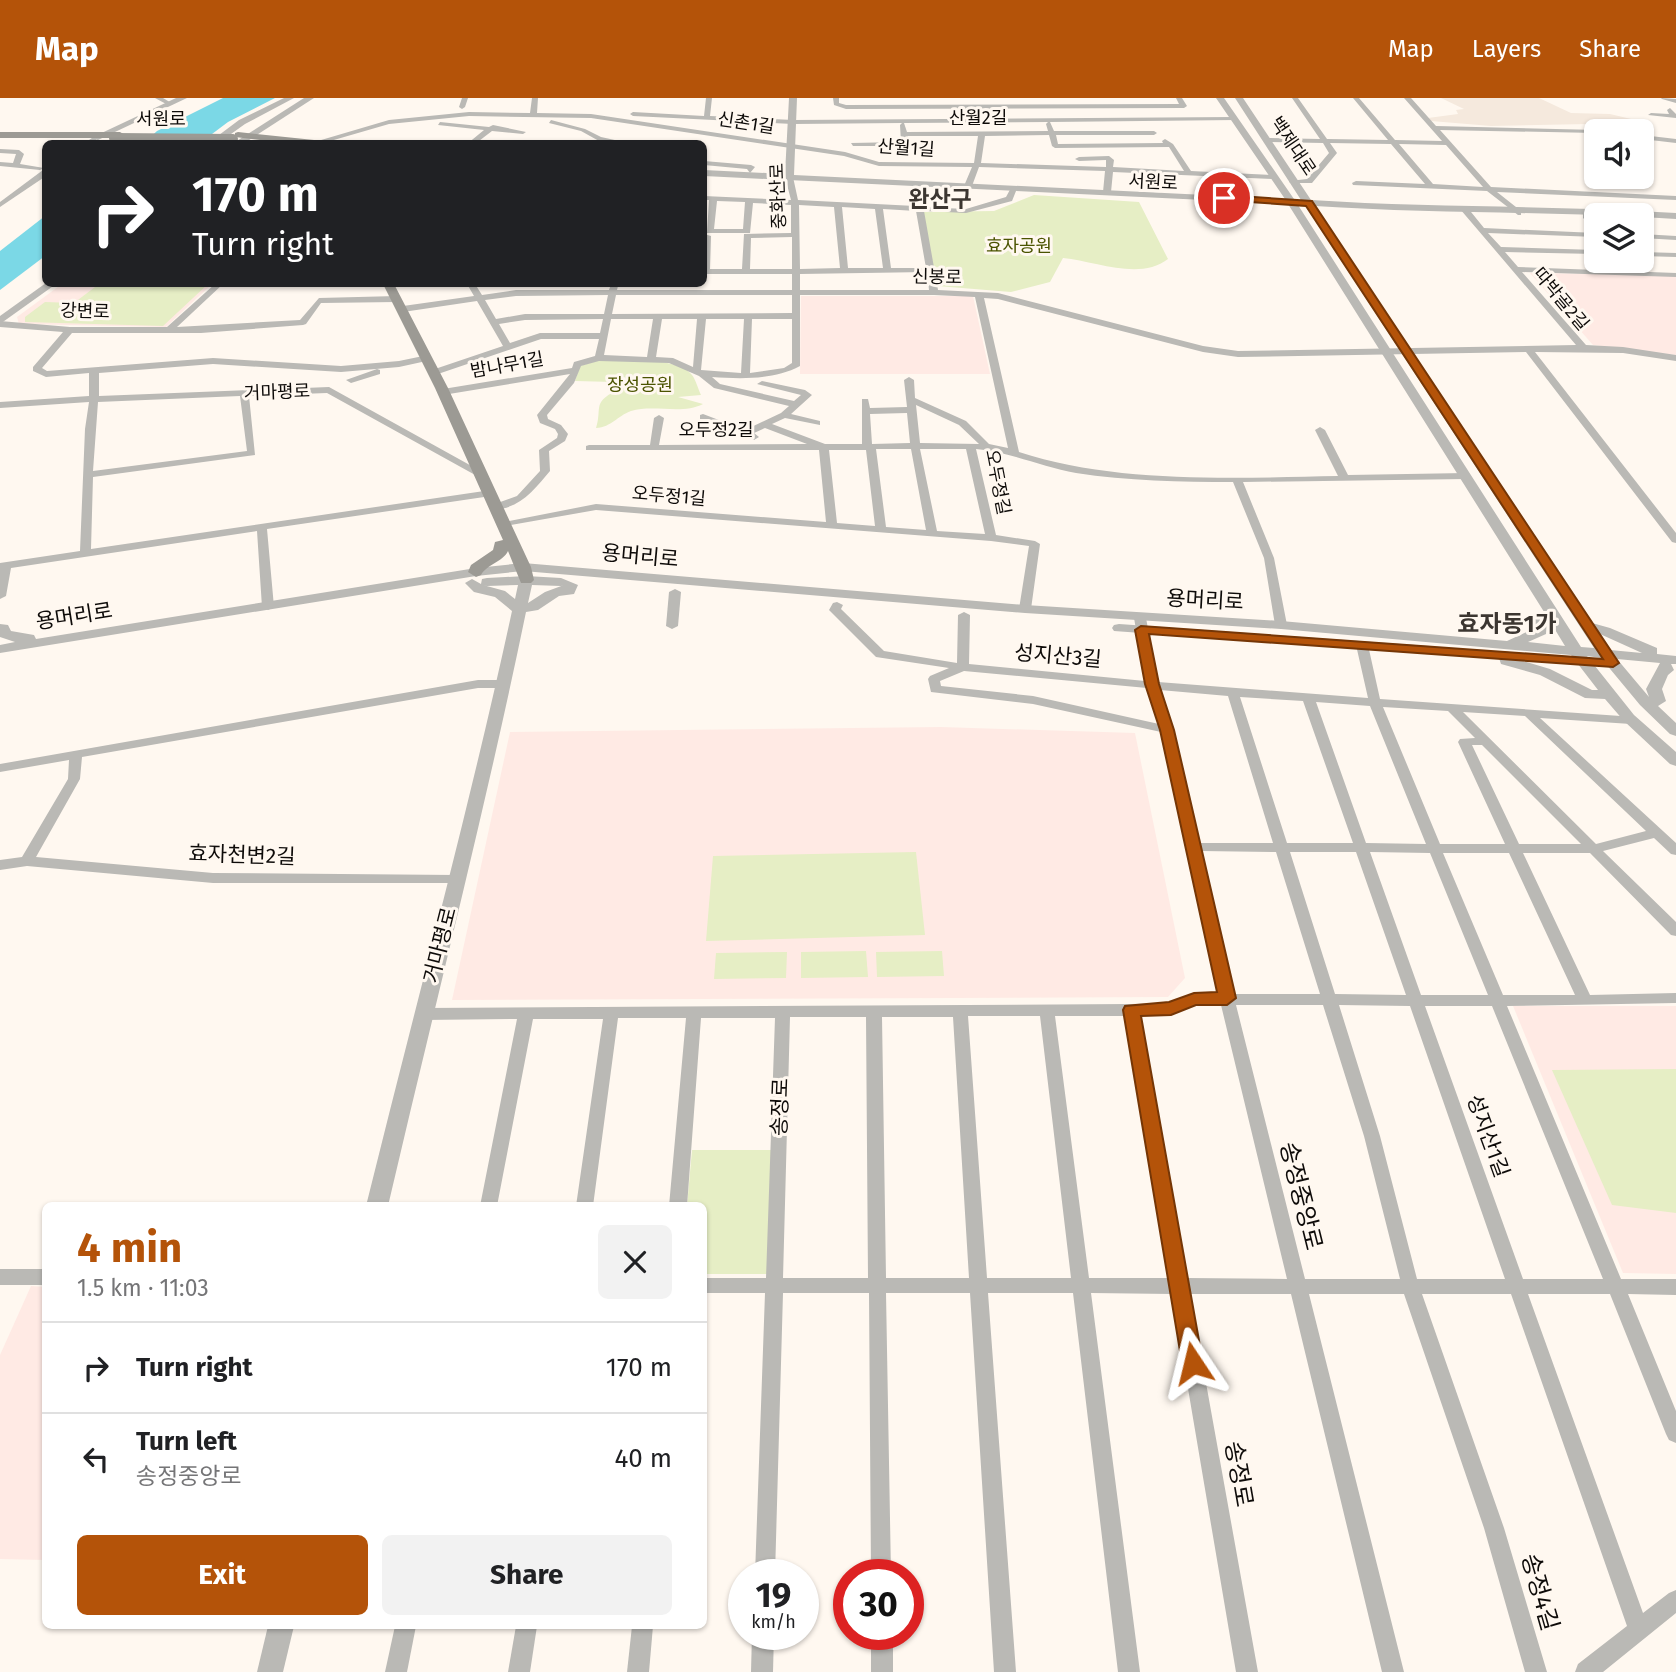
<!DOCTYPE html>
<html lang="en">
<head>
<meta charset="utf-8">
<style>
  :root { --surface:#fff; --page:#f2f2f2; --text:#202124; --muted:#757577; --line:#e0e0e0; --accent:#b45309 }
  body { margin:0; font-family:"Fira Sans","Noto Sans KR",sans-serif; background:var(--page); color:var(--text); height:100vh; display:flex; flex-direction:column; font-size:26px; white-space:nowrap }
  * { box-sizing:border-box; margin:0 }
  p { font-size:23px; color:var(--muted) }
  .icon { flex:none; width:38px; height:38px; fill:none; stroke:currentColor; stroke-width:2; stroke-linecap:round; stroke-linejoin:round }
  .map { position:relative; flex:1; overflow:hidden }
  .side { position:absolute; left:42px; top:1104px; width:665px; height:427px; display:flex; flex-direction:column; background:var(--surface); border-radius:10px; box-shadow:0 2px 5px #0004 }
  .side>* { flex:none }
  .banner { position:absolute; left:42px; top:42px; width:665px; height:147px; border-radius:10px; box-shadow:0 2px 5px #0004; background:#202124; color:#fff; overflow:hidden }
  .buttons { position:absolute; left:1584px; top:21px; display:grid; gap:14px }
  .buttons a { display:grid; place-items:center; width:70px; height:70px; border-radius:10px; background:var(--surface); box-shadow:0 2px 5px #0004; font-size:35px }
  .speed { position:absolute; left:728px; top:1461px; display:flex; gap:14px; font-size:35px; font-weight:700; text-align:center }
  .speed>* { display:grid; place-content:center; width:91px; height:91px; border-radius:50%; background:var(--surface); box-shadow:0 2px 5px #0004; line-height:1 }
  .speed small { font-size:18px; font-weight:400 }
  .speed .limit { border:10px solid #d22; background:#fff; color:#111 }
  .pin { position:absolute; display:grid; place-items:center; width:60px; height:60px; color:#fff; margin:-30px; border:4px solid #fff; border-radius:50%; box-shadow:0 2px 7px #0007 }
  .me { position:absolute; width:77px; margin:-38px; rotate:350deg; stroke-linejoin:round; filter:drop-shadow(0 0 5px #0008) }
  .turn { display:flex; align-items:center; gap:24px; height:147px; padding:0 35px; font-size:32px }
  .turn .icon { width:91px; height:91px; stroke-width:2.5 }
  .turn b { display:block; font-size:49px; line-height:60px }
  .round { display:grid; place-items:center; flex:none; width:74px; height:74px; border-radius:10px; background:var(--page) }
  .head { display:flex; align-items:center; justify-content:space-between; height:119px; padding:0 35px }
  h1 { font-size:42px; font-weight:700; line-height:52px; color:var(--accent) }
  .cta { display:flex; gap:14px; margin-top:auto; padding:14px 35px }
  .cta a { flex:1; height:80px; border-radius:10px; background:var(--accent); color:#fff; font-size:28px; font-weight:700; line-height:80px; text-align:center }
  .cta a+a { background:var(--page); color:var(--text) }
  ul { padding:0; list-style:none }
  li { display:flex; align-items:center; gap:21px; height:91px; padding:0 35px; border-top:2px solid var(--line) }
  li div { flex:1 }
  li b { display:block; font-size:26px }
  li em { font-style:normal }
  header { display:flex; align-items:center; gap:42px; box-sizing:border-box; height:98px; padding:0 35px; background:var(--accent); color:#fff }
  header strong { font-size:33px }
  nav { display:flex; gap:38px; margin-inline-start:auto; font-size:24px }
  .map>svg:first-child { display:block }
  .built { fill:#f5e9dd }
  .education { fill:#ffeae4 }
  .green { fill:#e6eec5 }
  .water { fill:#7bd8e6 }
  .lines { fill:none; stroke-linecap:round; stroke-linejoin:round }
  .minor { fill:#bab9b5; fill-rule:evenodd }
  .tertiary { fill:#bab9b5; fill-rule:evenodd }
  .secondary { fill:#9c9a94; fill-rule:evenodd }
  .secondary-bridge { stroke:#9c9a94; stroke-width:10 }
  .route { fill:#b45309; stroke:#753606; stroke-width:2 }
  .labels { text-anchor:middle; dominant-baseline:central; stroke-width:6; stroke-linejoin:round; paint-order:stroke }
  .far-street-label { font-size:18px; fill:#0e0b09; stroke:#fff8f0 }
  .far-park-label { font-size:18px; fill:#4b5401; stroke:#fff8f0 }
  .street-label { font-size:21px; fill:#0e0b09; stroke:#fff8f0 }
  .far-district-label { font-size:23px; font-weight:bold; fill:#3c3631; stroke:#fff8f0 }
  .quarter-label { font-size:24px; font-weight:bold; fill:#3c3631; stroke:#fff8f0 }
  .near-street-label { font-size:24px; fill:#0e0b09; stroke:#fff8f0 }
</style>
</head>
<body>
<header>
<strong>Map</strong>
<nav><a>Map</a><a>Layers</a><a>Share</a></nav>
</header>
<div class="map">
<svg width="1676" height="1574" viewBox="0 0 1676 1574">
  <rect width="100%" height="100%" fill="#fff8f0"/>
  <!-- built -->
  <path class="built" d="M1441,0H1539L1571,15L1610,16L1648,25L1590,23L1589,26L1491,28L1431,23L1428,20L1458,16L1456,12L1464,11Z"/>
  <!-- education -->
  <g class="education">
    <path d="M1530,175L1676,177V257L1593,247Z"/>
    <path d="M62,186H212L166,229L19,226L17,219Z"/>
    <path d="M801,198H973L990,276H800Z"/>
    <path d="M941,629L1135,635L1185,880L1168,899L452,902L510,634Z"/>
    <path d="M1513,908H1676V1176L1623,1175Z"/>
    <path d="M31,1188L45,1189V1462L0,1461V1257Z"/>
  </g>
  <!-- green -->
  <g class="green">
    <path d="M1034,97L1139,104L1168,161C1140,183 1095,163 1063,160L1050,184L1011,194L937,188L922,114L994,113Z"/>
    <path d="M99,186H208L163,228L25,224V219L45,204L74,205Z"/>
    <path d="M600,262C622,263 677,258 692,277C696,282 698,291 701,297L678,299L703,306C682,317 654,306 631,313C617,318 612,329 596,330C602,312 593,305 612,295L614,284L575,283L580,268Z"/>
    <path d="M916,754L925,837L706,843L713,758Z"/>
    <path d="M866,853L868,879L801,880V854Z"/>
    <path d="M942,853L944,878L877,879L876,854Z"/>
    <path d="M787,854L786,880L714,881L716,855Z"/>
    <path d="M1676,971V1115L1612,1107L1552,972Z"/>
    <path d="M692,1052H773L768,1176H704V1108H687Z"/>
  </g>
  <!-- water -->
  <g class="water">
    <path d="M223,0H275L228,24L200,45L143,46L157,33Z"/>
    <path d="M45,118V158L0,192V153Z"/>
  </g>
  <g class="lines">
    <!-- minor -->
    <g class="minor">
      <path d="M155,0H163L173,6L168,7Z"/>
      <path d="M462,0H468L465,9L462,11L459,9Z"/>
      <path d="M532,0H538L537,15L591,16L845,54L879,64L974,65L978,38H908V46L905,48H853L851,45L901,44L900,27L902,25L793,26L633,18L630,16L633,14L704,18L706,0H712L710,18L793,22L1234,19L1236,22L1050,24L1054,33H1154L1157,35L1154,37H1056L1058,46L1163,45L1162,43L1165,41L1173,46L1191,73L1274,77L1278,79L1274,81L1113,74L1111,94L1107,96L1103,94L1105,73L979,69L972,88L968,90L964,88L972,69L879,68L844,58L591,20L469,18L389,26L320,46L311,45L389,22L469,14L530,15ZM1048,24L1046,26L1048,33L907,34L904,25ZM1049,37L1052,48L1055,50L1169,49L1184,73L1113,69L1114,62L1109,58L1079,59L1075,61L1079,63L1106,62V69L981,65L985,38Z"/>
      <path d="M833,0H839V5L846,7L1179,6L1176,0H1182L1187,8L1184,10L846,11L834,7Z"/>
      <path d="M1292,0H1298L1327,41L1388,42L1353,0H1359L1395,42L1442,43L1404,0H1411L1436,28L1598,32L1596,35L1440,32L1491,89L1676,98V102L1497,94L1521,113V117H1518L1487,93L1353,87L1352,85L1356,83L1425,86L1391,46L1330,45L1337,55L1312,85H1290L1289,83L1307,81L1329,55L1323,45L1266,44L1263,42L1266,40L1320,41ZM1399,46L1446,47L1483,89L1433,86Z"/>
      <path d="M1661,0L1676,1V5L1662,1Z"/>
      <path d="M1670,10L1676,16V20L1648,17L1651,15L1669,16L1667,12Z"/>
      <path d="M551,22L585,31L601,39L633,46L599,43L581,33L549,25Z"/>
      <path d="M440,24L489,29L493,27L526,34L523,36L492,33L475,46H467L484,32L438,27Z"/>
      <path d="M1642,37L1676,41V45L1642,41Z"/>
      <path d="M95,38L98,40L91,46H83Z"/>
      <path d="M0,51L19,52L24,56L20,66L44,70L40,72L0,68V64L13,65L16,56L0,55Z"/>
      <path d="M704,63L751,67L755,69L750,75L747,71L704,67Z"/>
      <path d="M43,72H46V78L0,109V104Z"/>
      <path d="M789,77L793,79L798,102L915,108L912,90L916,88L920,90L923,109L966,111L1006,99L1012,88H1018L1012,103L966,115L924,113L938,192L998,195L1203,248L1238,253L1576,247L1460,111L1467,109L1484,130L1596,135V139L1488,135L1501,149L1596,152V156L1505,154L1518,169L1676,175V179L1522,174L1586,247L1623,249L1676,257V263L1623,255L1535,254L1676,435V445L1672,444L1526,254L1238,259L1203,254L998,201L984,200L1019,354C1116,386 1236,380 1338,378L1315,332L1320,329L1325,332L1348,377L1466,375L1471,378L1466,381L1243,384L1274,460L1287,527L1281,530L1275,527L1264,460L1233,384C1181,384 1127,383 1076,375C1042,369 1010,354 976,351L996,437L1035,443L1040,446L1031,511L1025,514L1019,511L1029,448L991,443L596,412L500,429V425L504,424L596,406L826,424L819,352H586V348L589,347H650L654,320L659,317L664,320L659,347L807,346L765,330L754,335L759,339L754,342L700,321V317L703,316L745,332L781,315L789,308L714,290L699,278L669,265L599,263L581,268L574,285L547,317L548,321L561,327L568,336L565,343L549,353L550,373C535,391 518,413 492,411V407L517,398L540,373L539,352L557,340L558,336L555,331L540,325L537,317L570,276L443,297L438,294L443,291L572,270L574,264L595,258L599,241H541L435,277L432,276V272L503,248L477,203L403,214L399,211L403,208L474,198L467,186H475L482,197L516,192H609L611,186H614L618,188L617,192H792V176H704V136L711,138L710,171H742L744,136L791,135V107L753,105L750,135H707L709,102H704V98L791,102L785,79ZM717,103L745,104L743,131H714ZM799,107L834,109L840,170L800,171ZM842,109L875,111L883,170H848ZM883,111L916,113L926,170H891ZM792,139V171H750L751,140ZM927,174L929,192H800V176ZM608,197L604,216H525L496,221L485,202L516,198ZM616,197H792V215L612,216ZM800,197H934L975,199L1008,350L989,346L966,323L915,300L914,282L909,279L904,282L907,309L870,310L868,301H862V346H825L772,326L785,320L820,327V323L791,316L812,297L805,292L762,283L757,286L801,297L794,303L720,286L712,279C741,281 774,282 800,268ZM603,221L600,235H540L510,245L499,226L525,222ZM611,221H653L647,259L604,257ZM662,221H697L693,269L673,260L656,259ZM706,221H744L741,275L701,272ZM752,221H792V265L784,270L750,275ZM916,307L959,327L979,346L920,345ZM907,315L910,345L872,346L870,316ZM876,351H911L926,432L886,429ZM920,351H966L985,436L937,433ZM829,352H866L875,428L837,425Z"/>
      <path d="M1583,116H1589L1596,125V132L1583,120Z"/>
      <path d="M1642,136L1676,138V142L1642,140Z"/>
      <path d="M1642,154L1676,155V159L1642,158Z"/>
      <path d="M215,186H223L177,229L300,222L319,200L397,198L401,201L397,204L321,205L306,226L303,227L201,235H72L42,270L47,273L213,260L341,268L399,263L428,257L431,258V262L399,269L341,274L213,266L99,275V298L329,289L486,376L477,378L327,295L249,298L255,357L93,379L91,451L491,392L496,395L491,398L267,431L274,509L268,512L262,509L257,433L11,470L6,498L0,501V465L80,453L85,331L89,304L0,310V304L89,298V275L46,279L33,273V269L63,234L0,229V223L70,229H167ZM240,298L247,353L93,373L98,304Z"/>
      <path d="M377,271L380,272V276L351,285L346,282Z"/>
      <path d="M675,491L681,494L678,528L672,531L666,528L669,494Z"/>
      <path d="M837,504L843,507L841,511L884,553L957,565L958,517L964,514L970,517L969,566L1145,583L1134,520L1140,517L1146,520L1158,584L1368,600L1356,547L1362,543L1368,547L1380,601L1635,619L1637,622L1631,626L1540,620L1676,745V757L1671,756L1654,740L1603,753L1676,824V838L1671,837L1590,755H1523L1590,897L1676,895V905L1507,908L1621,1181H1676V1197L1628,1196L1676,1313V1345L1669,1342L1666,1336L1610,1196H1528L1643,1515L1669,1495L1676,1492V1515L1603,1574H1575L1578,1566L1627,1528L1511,1196H1422L1504,1430L1547,1574H1525L1484,1430L1404,1196H1309L1404,1574H1382L1291,1196H1190L1258,1574H1236L1172,1196L1091,1195L1140,1574H1118L1073,1195H988L1016,1574H994L970,1195H886L891,1477H871L869,1195H783L775,1477H755L765,1195H704V1180H766L775,920H701L687,1108H669L686,920H618L593,1108H576L603,921H533L497,1108H480L517,921L423,922L418,920L415,916L418,912L423,910L1131,906L1170,905L1194,896H1219L1161,634L1033,606L931,594L928,581L930,578L949,570L876,559L829,512L833,505ZM964,573L1147,590L1159,626L1033,598L941,588L940,583ZM1160,592L1228,598L1273,745H1199L1173,632ZM1240,599L1303,603L1353,745H1287ZM1316,604L1370,608L1426,746L1366,745ZM1383,609L1448,613L1475,640L1460,641L1458,644L1505,746H1440ZM1463,614L1525,618L1646,733L1596,746ZM1472,647H1482L1581,746H1519ZM1201,753L1276,754L1320,896H1234ZM1290,754H1356L1406,897L1335,896ZM1370,754L1430,755L1488,897H1421ZM1443,755H1509L1575,897H1503ZM1195,906L1221,907L1287,1181L1187,1180L1140,917L1171,915ZM1236,907H1323L1364,1038L1400,1181H1305ZM1339,907L1410,908L1505,1181H1417L1380,1038ZM1425,908H1492L1603,1181H1523ZM968,918H1040L1071,1180H987ZM1055,918H1124L1169,1180H1089ZM790,919H866L868,1180H783ZM882,919H953L969,1180H886Z"/>
      <path d="M478,582H503L509,586L503,590H478L82,659L80,681L36,759L213,775L456,777L463,782L461,785H213L27,768L0,772V762L22,759L68,681L69,662L0,674V666Z"/>
      <rect x="0" y="1171" width="46" height="16"/>
      <path d="M395,1528H416L407,1574H385Z"/>
      <path d="M516,1528H537L530,1574H508Z"/>
      <path d="M632,1528H653L649,1574H627Z"/>
      <path d="M752,1536H774L773,1574H751Z"/>
      <rect x="871" y="1536" width="22" height="38"/>
    </g>
    <!-- tertiary -->
    <g class="tertiary">
      <path d="M176,0H187L98,42L91,40Z"/>
      <path d="M284,0H294L245,26L217,46H207L239,22Z"/>
      <path d="M304,0H314L243,46H232Z"/>
      <path d="M789,0H797L794,77L1285,101L1216,0H1224L1294,101L1301,102L1235,0H1243L1311,102C1433,110 1554,107 1676,115V121C1558,113 1435,116 1315,108L1592,525L1610,530L1657,550V556L1676,558V566H1671L1674,572L1668,577L1662,591L1666,603L1658,608L1676,625V638L1670,636L1640,607L1601,560L1587,558L1634,617L1676,654V668L1670,666L1624,623L1605,601L1585,600L1540,577L1501,566L1498,557L1505,553L1510,554L1513,560L1550,571L1592,592H1598L1571,557L1281,531L1025,515L523,473L476,478L0,555V547L15,544L0,539V526L8,527L11,533L34,537L36,541L476,470L523,465L1025,507L1281,523L1507,543L1533,531L1534,518L1546,517L1288,106L704,78V72L785,76ZM1298,107H1305L1594,550L1581,549ZM1547,525H1551L1565,548L1528,544L1546,536ZM1600,536L1642,555L1610,552ZM1617,561L1660,565L1646,591L1649,599Z"/>
      <path d="M46,185L56,186L0,226V218Z"/>
      <path d="M526,478L561,480L578,487L574,496L559,498L538,512L526,514C485,713 434,910 388,1108H366C415,909 469,712 512,513L495,499L474,494L465,485L472,481L481,486L482,481L487,480ZM483,487L487,488L518,487L515,501L505,493ZM532,487L561,488L564,487L545,494L528,505Z"/>
      <path d="M1119,526L1430,548L1437,552L1430,556L1114,533L1112,530L1114,527Z"/>
      <path d="M268,1528H294L283,1574H257Z"/>
    </g>
    <!-- secondary -->
    <g class="secondary">
      <path d="M0,34H120L125,37L120,40H0Z"/>
      <path d="M238,34L314,42L319,45L292,46L235,39V35Z"/>
      <path d="M383,186H394L448,290L531,469L534,482L531,485H521L508,453C503,464 487,466 481,477L476,479L468,474L471,467L493,452L495,444L503,442L435,290Z"/>
    </g>
    <!-- secondary-bridge -->
    <path class="secondary-bridge" d="M114,40L233,41"/>
  </g>
  <!-- route -->
  <path class="route" d="M1224,97L1312,103L1619,565L1613,569L1149,536L1159,586L1174,632L1236,900L1227,907H1196L1171,917L1141,918L1203,1265L1200,1272L1193,1274L1185,1272L1182,1265L1123,912L1125,908L1169,904L1194,895L1217,894L1160,632L1145,586L1135,532L1141,528L1603,561L1306,108L1221,102Z"/>
  <g class="labels">
    <!-- far-street labels -->
    <g class="far-street-label">
      <text x="978" y="20">산월2길</text>
      <text x="161" y="21">서원로</text>
      <text transform="translate(746 25) rotate(9)">신촌1길</text>
      <text transform="translate(1293 48) rotate(56)">백제대로</text>
      <text transform="translate(906 50) rotate(4)">산월1길</text>
      <text transform="translate(1153 84) rotate(3)">서원로</text>
      <text transform="translate(778 98) rotate(-92)">중화산로</text>
      <text transform="translate(937 179) rotate(1)">신봉로</text>
      <text transform="translate(1561 201) rotate(50)">따박골2길</text>
      <text transform="translate(85 213) rotate(2)">강변로</text>
      <text transform="translate(507 267) rotate(-10)">밤나무1길</text>
      <text transform="translate(277 294) rotate(-2)">거마평로</text>
      <text x="716" y="332">오두정2길</text>
      <text transform="translate(998 384) rotate(79)">오두정길</text>
      <text transform="translate(669 398) rotate(5)">오두정1길</text>
    </g>
    <!-- far-park labels -->
    <g class="far-park-label">
      <text x="1019" y="148">효자공원</text>
      <text x="640" y="287">장성공원</text>
    </g>
    <!-- street labels -->
    <g class="street-label">
      <text transform="translate(640 458) rotate(5)">용머리로</text>
      <text transform="translate(1205 502) rotate(3)">용머리로</text>
      <text transform="translate(74 518) rotate(-9)">용머리로</text>
      <text transform="translate(1058 558) rotate(5)">성지산3길</text>
      <text transform="translate(242 757) rotate(2)">효자천변2길</text>
      <text transform="translate(440 847) rotate(-76)">거마평로</text>
      <text transform="translate(780 1009) rotate(-88)">송정로</text>
      <text transform="translate(1488 1038) rotate(70)">성지산1길</text>
    </g>
    <!-- far-district labels -->
    <g class="far-district-label">
      <text x="940" y="101">완산구</text>
    </g>
    <!-- quarter labels -->
    <g class="quarter-label">
      <text x="1507" y="526">효자동1가</text>
    </g>
    <!-- near-street labels -->
    <g class="near-street-label">
      <text transform="translate(1301 1098) rotate(76)">송정중앙로</text>
      <text transform="translate(1239 1376) rotate(80)">송정로</text>
      <text transform="translate(1540 1494) rotate(74)">송정4길</text>
    </g>
  </g>
</svg>
<div class="buttons">
<a><svg class="icon" aria-label="sound" viewBox="0 0 24 24"><path d="M4 9h4l5-4v14l-5-4H4zM17 9q2 3 0 6"/></svg></a>
<a><svg class="icon" aria-label="layers" viewBox="0 0 24 24"><path d="M12 4l9 5-9 5-9-5zM3 14l9 5 9-5"/></svg></a>
</div>
<div class="speed"><div>19<small>km/h</small></div><div class="limit">30</div></div>
<div class="pin" style="left:1224px;top:100px;background:#d93025"><svg class="icon" aria-label="arrive" viewBox="0 0 24 24"><path d="M6 21V4h12l-3 4 3 4H6"/></svg></div>
<svg class="me" style="left:1193px;top:1265px" viewBox="-20 -20 40 40"><path d="M0-17L14 15 0 8-14 15z" fill="#b45309" stroke="#fff" stroke-width="4"/></svg>
<div class="banner">
<div class="turn"><svg class="icon" aria-label="right" viewBox="0 0 24 24"><path d="M7 20v-9h11M14 6l5 5-5 5"/></svg><div><b>170 m</b>Turn right</div></div>
</div>
<section class="side">
<div class="head"><div><h1>4 min</h1><p>1.5 km · 11:03</p></div><a class="round"><svg class="icon" aria-label="close" viewBox="0 0 24 24"><path d="M6 6l12 12M18 6L6 18"/></svg></a></div>
<ul>
<li><svg class="icon" aria-label="right" viewBox="0 0 24 24"><path d="M7 20v-9h11M14 6l5 5-5 5"/></svg><div><b>Turn right</b></div><em>170 m</em></li>
<li><svg class="icon" aria-label="left" viewBox="0 0 24 24"><path d="M17 20v-9H6M10 6l-5 5 5 5"/></svg><div><b>Turn left</b><p>송정중앙로</p></div><em>40 m</em></li>
</ul>
<div class="cta"><a>Exit</a><a>Share</a></div>
</section>
</div>
</body>
</html>
